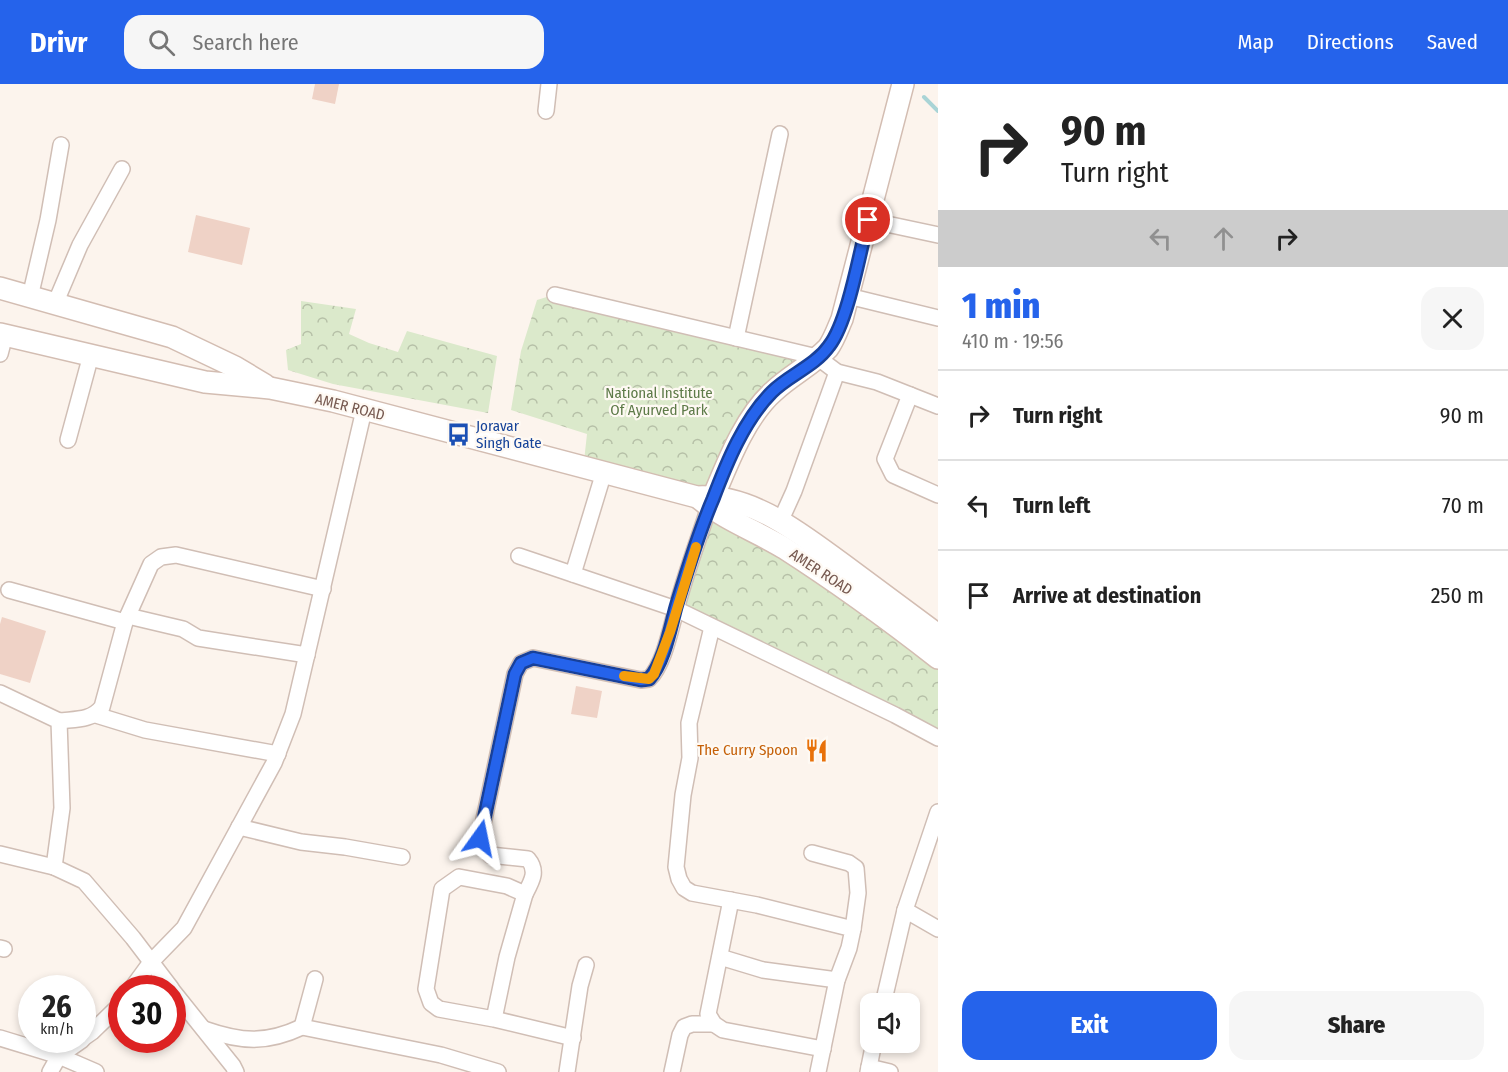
<!DOCTYPE html>
<html lang="en">
<head>
<meta charset="utf-8">
<style>
  :root { --surface:#fff; --page:#f6f6f6; --text:#222; --muted:#767676; --line:#e0e0e0; --accent:#2563eb }
  body { margin:0; font-family:"Fira Sans Condensed",sans-serif; background:var(--page); color:var(--text); height:100vh; display:flex; flex-direction:column; font-size:22px; white-space:nowrap }
  * { box-sizing:border-box; margin:0 }
  p { font-size:20px; color:var(--muted) }
  .icon { flex:none; width:33px; height:33px; fill:none; stroke:currentColor; stroke-width:2; stroke-linecap:round; stroke-linejoin:round }
  .map { position:relative; flex:1; overflow:hidden }
  .panel { display:flex; flex-direction:column; background:var(--surface); width:570px }
  .panel>* { flex:none }
  .banner { background:#fff; color:var(--text); overflow:hidden }
  .tools { position:absolute; left:860px; top:909px; display:grid; gap:12px }
  .tools a { display:grid; place-items:center; width:60px; height:60px; border-radius:12px; background:var(--surface); box-shadow:0 3px 9px #0003; font-size:30px }
  .speed { position:absolute; left:18px; top:891px; display:flex; gap:12px; font-size:30px; font-weight:700; text-align:center }
  .speed>* { display:grid; place-content:center; width:78px; height:78px; border-radius:50%; background:var(--surface); box-shadow:0 3px 9px #0003; line-height:1 }
  .speed small { font-size:15px; font-weight:400 }
  .speed .limit { border:9px solid #d22; background:#fff; color:#111 }
  .pin { position:absolute; display:grid; place-items:center; width:51px; height:51px; color:#fff; margin:-26px; border:3px solid #fff; border-radius:50%; box-shadow:0 2px 6px #0007 }
  .me { position:absolute; width:66px; margin:-33px; rotate:12deg; stroke-linejoin:round; filter:drop-shadow(0 0 4px #0008) }
  .turn { display:flex; align-items:center; gap:21px; height:126px; padding:0 24px; font-size:27px }
  .turn .icon { width:78px; height:78px; stroke-width:2.5 }
  .turn b { display:block; font-size:42px; line-height:51px }
  .lanes { display:flex; align-items:center; height:57px; padding:0 24px; background:#0003; justify-content:center; gap:30px; direction:ltr }
  .lanes .off { opacity:.35 }
  .round { display:grid; place-items:center; flex:none; width:63px; height:63px; border-radius:18px; background:var(--page) }
  .headline { display:flex; align-items:center; justify-content:space-between; height:102px; padding:0 24px }
  h1 { font-size:36px; font-weight:800; line-height:45px; color:var(--accent) }
  .cta { display:flex; gap:12px; margin-top:auto; padding:12px 24px }
  .cta a { flex:1; height:69px; border-radius:18px; background:var(--accent); color:#fff; font-size:24px; font-weight:800; line-height:69px; text-align:center }
  .cta a+a { background:var(--page); color:var(--text) }
  ul { padding:0; list-style:none }
  li { display:flex; align-items:center; gap:18px; height:90px; padding:0 24px; border-top:2px solid var(--line) }
  li div { flex:1 }
  li b { display:block; font-size:22px }
  li em { font-style:normal }
  header { display:flex; align-items:center; gap:36px; box-sizing:border-box; height:84px; padding:0 30px; background:var(--accent); color:#fff }
  header strong { font-size:28px }
  nav { display:flex; gap:33px; margin-inline-start:auto; font-size:21px }
  .search { width:420px; height:54px; background:var(--page); display:flex; align-items:center; gap:15px; box-sizing:border-box; padding:0 21px; border-radius:18px; color:var(--muted); font-size:22px }
  main { display:flex; flex:1; min-height:0 }
  .map>svg:first-child { display:block }
  .forest { fill:url(#forest-crowns) }
  .lines { fill:none; stroke-linecap:round; stroke-linejoin:round }
  .stream { stroke:#a9d4d6; stroke-width:4 }
  .building { fill:#efd2c6 }
  .street-casing { stroke:#d0beb5; stroke-width:18 }
  .secondary-casing { stroke:#d3bdb2; stroke-width:24 }
  .street { stroke:#fff; stroke-width:15 }
  .secondary { stroke:#fff; stroke-width:21 }
  .route-casing { stroke:#184099; stroke-width:15 }
  .route { stroke:#2563eb; stroke-width:10 }
  .slow { stroke:#f59e0b; stroke-width:10 }
  .labels { text-anchor:middle; dominant-baseline:central; stroke-width:4.5; stroke-linejoin:round; paint-order:stroke }
  .park-label { font-size:15px; fill:#5e7b49; stroke:#fef9f3 }
  .street-label { font-size:15px; fill:#765950; stroke:#fef9f3 }
  .transit-label { font-size:15px; fill:#164399; stroke:#fef9f3; text-anchor:start }
  .food-label { font-size:15px; fill:#c56008; stroke:#fef9f3; text-anchor:end }
</style>
</head>
<body>
<header>
<strong>Drivr</strong>
<div class="search"><svg class="icon" aria-label="search" viewBox="0 0 24 24"><circle cx="10" cy="10" r="6"/><path d="M15 15l6 6"/></svg>Search here</div>
<nav><a>Map</a><a>Directions</a><a>Saved</a></nav>
</header>
<main>
<div class="map">
<svg width="938" height="988" viewBox="0 0 938 988">
  <defs>
    <pattern id="forest-crowns" width="20" height="18" patternUnits="userSpaceOnUse" patternTransform="scale(1.5)"><rect width="20" height="18" fill="#dbe9cb"/><path d="M2 6a3 3 0 1 1 6 0M12 15a3 3 0 1 1 6 0" fill="none" stroke="#b6c0a7"/></pattern>
  </defs>
  <rect width="100%" height="100%" fill="#fcf4ed"/>
  <!-- forest -->
  <g class="forest">
    <path d="M550,212L806,276L706,409L584,377L587,350L511,326L521,267L537,216Z"/>
    <path d="M301,217L356,225L349,250L369,259L398,268L407,247L497,272L488,329L333,300L288,286L286,266L301,260Z"/>
    <path d="M716,430L938,579V649L680,524L711,434Z"/>
  </g>
  <g class="lines">
    <!-- stream -->
    <path class="stream" d="M924,13L938,27"/>
  </g>
  <!-- building -->
  <g class="building">
    <path d="M315,0H339L335,20L312,15Z"/>
    <path d="M196,131L250,144L242,181L188,168Z"/>
    <path d="M2,533L46,547L30,599L0,590V540Z"/>
    <path d="M576,602L602,607L597,634L571,630Z"/>
  </g>
  <g class="lines">
    <defs>
      <g id="street">
        <path d="M546,27L549,0"/>
        <path d="M868,136L938,151"/>
        <path d="M555,211L817,273L837,288L877,298L938,322"/>
        <path d="M848,212L938,234"/>
        <path d="M30,213L48,136L61,61"/>
        <path d="M55,220L80,161L122,85"/>
        <path d="M736,254L780,50"/>
        <path d="M0,270L5,251"/>
        <path d="M910,311L885,375L893,391L938,411"/>
        <path d="M68,356L91,271"/>
        <path d="M780,438L794,407L837,288"/>
        <path d="M519,472L676,525L895,631L938,654"/>
        <path d="M573,490L604,388"/>
        <path d="M9,506L125,538"/>
        <path d="M128,532L183,545L198,554L307,571"/>
        <path d="M712,543L689,639L690,674L683,711L676,783L679,795L684,804L692,809L757,821L853,845L849,864L837,896L818,988"/>
        <path d="M0,609L59,637L62,724L54,783"/>
        <path d="M96,631L145,646L278,670"/>
        <path d="M59,637C75,635 91,637 102,623L125,538L151,480L161,473L176,471L323,505"/>
        <path d="M938,728L905,826L938,845"/>
        <path d="M239,743L301,758L345,763L402,773"/>
        <path d="M812,769L849,779L856,784L858,809L853,845"/>
        <path d="M0,770L54,783L84,797L133,854L171,904"/>
        <path d="M525,810C532,797 538,787 528,775L490,771L480,754L515,590L521,579L533,574L641,596L649,595C664,580 670,546 676,526C685,491 698,457 709,423"/>
        <path d="M731,816L708,930L714,940L723,946L823,965"/>
        <path d="M0,864L4,865"/>
        <path d="M720,873L763,886L837,896"/>
        <path d="M132,904L151,878L184,844L274,679L293,630L364,326"/>
        <path d="M172,906L233,982L236,988"/>
        <path d="M883,920L905,826"/>
        <path d="M494,935L507,873L525,810L507,802L459,793L442,805L426,905L431,919L439,925L494,935L573,954"/>
        <path d="M302,943L315,895"/>
        <path d="M204,945C241,958 266,960 302,943L441,971L498,988"/>
        <path d="M0,954L59,972L96,988"/>
        <path d="M82,955L92,948L122,919"/>
        <path d="M869,983L890,988"/>
        <path d="M50,988L59,972L82,956"/>
        <path d="M567,988L580,902L586,881"/>
        <path d="M672,988L680,951L684,943L692,940H714"/>
        <path d="M868,988L874,958"/>
      </g>
      <g id="secondary">
        <path d="M0,204L172,253L235,283L265,301"/>
        <path d="M0,250L205,298L270,304L333,317L697,413C753,410 802,451 845,482C876,505 907,528 938,551"/>
        <path d="M700,415C725,436 756,447 784,464C837,498 888,535 938,574"/>
        <path d="M709,423C725,386 743,334 774,307C791,291 812,281 828,264C834,256 838,244 842,235L903,0"/>
      </g>
    </defs>
    <!-- street casing -->
    <use href="#street" class="street-casing"/>
    <!-- secondary casing -->
    <use href="#secondary" class="secondary-casing"/>
    <!-- street -->
    <use href="#street" class="street"/>
    <!-- secondary -->
    <use href="#secondary" class="secondary"/>
  </g>
  <g class="lines">
    <defs>
      <path id="route" d="M480,754L515,590L521,579L533,574L641,596L649,595C664,579 670,545 676,523C687,487 698,450 713,415C727,378 744,336 772,308C789,291 815,282 829,262C848,238 860,167 868,136"/>
    </defs>
    <!-- route casing -->
    <use href="#route" class="route-casing"/>
    <!-- route -->
    <use href="#route" class="route"/>
    <!-- slow -->
    <path class="slow" d="M624,592L649,595L654,590L670,548L696,463"/>
  </g>
  <!-- icons -->
  <defs>
    <symbol id="bus-bare" viewBox="-9 -9 18 18"><path d="M-5-6H5V4H4V6H2V4H-2V6H-4V4H-5ZM-3.5-4V0h7V-4ZM-3.5 1.2v1.5H-2V1.2ZM2 1.2v1.5H3.5V1.2Z" fill="#1a4fb4" stroke="#fef9f3" stroke-width="2.5" paint-order="stroke"/></symbol>
    <symbol id="restaurant-bare" viewBox="-9 -9 18 18"><path d="M-5-6h1v4h1v-4h1v4h1v-4h1v5L-1.5 .5V6h-2V.5L-5-1ZM5-6V6H3V1.5H1.5Q1.5-4 5-6Z" fill="#e8710a" stroke="#fef9f3" stroke-width="2.5" paint-order="stroke"/></symbol>
  </defs>
  <g fill-rule="evenodd">
    <use href="#bus-bare" x="442" y="334" width="33" height="33"/>
    <use href="#restaurant-bare" x="800" y="650" width="33" height="33"/>
  </g>
  <g class="labels">
    <!-- park labels -->
    <g class="park-label">
      <text x="659" y="309">National Institute<tspan x="659" dy="17">Of Ayurved Park</tspan></text>
    </g>
    <!-- street labels -->
    <g class="street-label">
      <text transform="translate(350 323) rotate(14)">AMER ROAD</text>
      <text transform="translate(821 488) rotate(33)">AMER ROAD</text>
    </g>
    <!-- transit labels -->
    <g class="transit-label">
      <text x="476" y="342">Joravar<tspan x="476" dy="17">Singh Gate</tspan></text>
    </g>
    <!-- food labels -->
    <g class="food-label">
      <text x="798" y="666">The Curry Spoon</text>
    </g>
  </g>
</svg>
<div class="tools">
<a><svg class="icon" aria-label="sound" viewBox="0 0 24 24"><path d="M4 9h4l5-4v14l-5-4H4zM17 9q2 3 0 6"/></svg></a>
</div>
<div class="speed"><div>26<small>km/h</small></div><div class="limit">30</div></div>
<div class="pin" style="left:868px;top:136px;background:#d93025"><svg class="icon" aria-label="arrive" viewBox="0 0 24 24"><path d="M6 21V4h12l-3 4 3 4H6"/></svg></div>
<svg class="me" style="left:480px;top:754px" viewBox="-20 -20 40 40"><path d="M0-17L14 15 0 8-14 15z" fill="#2563eb" stroke="#fff" stroke-width="4"/></svg>
</div>
<section class="panel">
<div class="banner">
<div class="turn"><svg class="icon" aria-label="right" viewBox="0 0 24 24"><path d="M7 20v-9h11M14 6l5 5-5 5"/></svg><div><b>90 m</b>Turn right</div></div>
<div class="lanes"><svg class="icon off" aria-label="left" viewBox="0 0 24 24"><path d="M17 20v-9H6M10 6l-5 5 5 5"/></svg><svg class="icon off" aria-label="ahead" viewBox="0 0 24 24"><path d="M12 20V5M6 11l6-6 6 6"/></svg><svg class="icon" aria-label="right" viewBox="0 0 24 24"><path d="M7 20v-9h11M14 6l5 5-5 5"/></svg></div>
</div>
<div class="headline"><div><h1>1 min</h1><p>410 m · 19:56</p></div><a class="round"><svg class="icon" aria-label="close" viewBox="0 0 24 24"><path d="M6 6l12 12M18 6L6 18"/></svg></a></div>
<ul>
<li><svg class="icon" aria-label="right" viewBox="0 0 24 24"><path d="M7 20v-9h11M14 6l5 5-5 5"/></svg><div><b>Turn right</b></div><em>90 m</em></li>
<li><svg class="icon" aria-label="left" viewBox="0 0 24 24"><path d="M17 20v-9H6M10 6l-5 5 5 5"/></svg><div><b>Turn left</b></div><em>70 m</em></li>
<li><svg class="icon" aria-label="arrive" viewBox="0 0 24 24"><path d="M6 21V4h12l-3 4 3 4H6"/></svg><div><b>Arrive at destination</b></div><em>250 m</em></li>
</ul>
<div class="cta"><a>Exit</a><a>Share</a></div>
</section>
</main>
</body>
</html>
